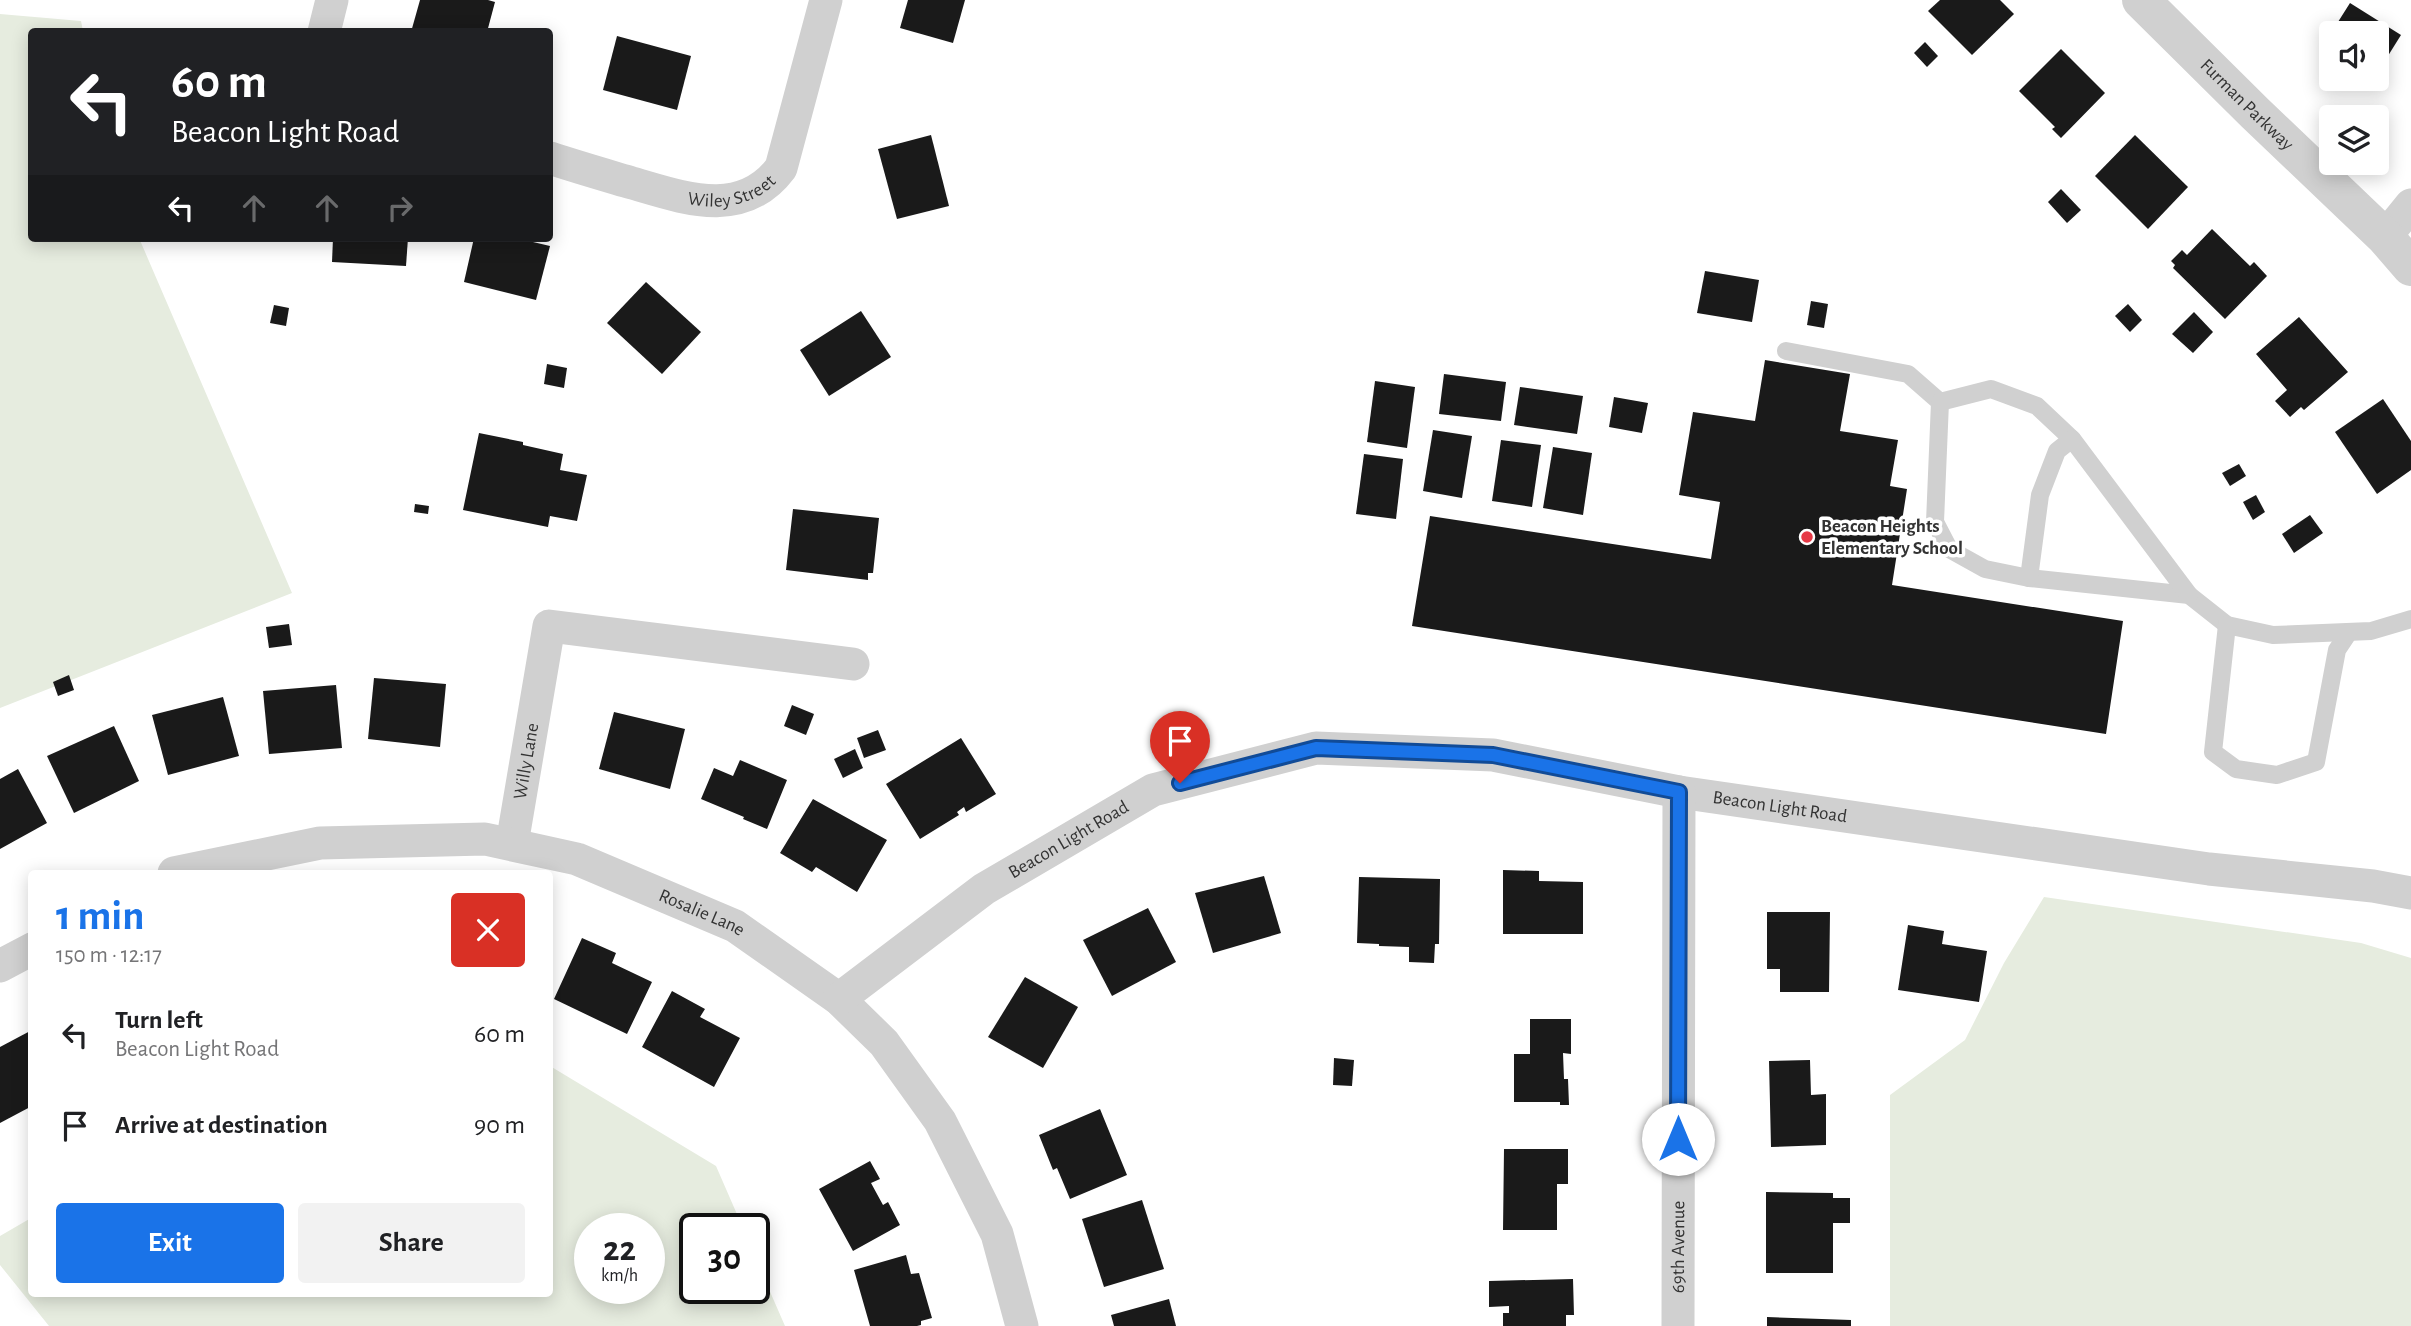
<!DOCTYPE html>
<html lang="en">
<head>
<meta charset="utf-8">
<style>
  :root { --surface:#fff; --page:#f2f2f2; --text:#202124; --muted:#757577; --accent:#1a73e8 }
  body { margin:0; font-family:"Alegreya Sans",sans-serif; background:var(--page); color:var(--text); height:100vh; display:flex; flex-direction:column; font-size:26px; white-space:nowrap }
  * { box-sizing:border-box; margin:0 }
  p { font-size:23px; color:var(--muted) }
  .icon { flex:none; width:38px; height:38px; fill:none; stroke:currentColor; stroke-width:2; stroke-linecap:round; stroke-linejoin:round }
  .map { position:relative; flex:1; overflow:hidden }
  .details { position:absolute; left:28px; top:870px; width:525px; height:427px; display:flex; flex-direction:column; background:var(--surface); border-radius:7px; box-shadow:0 4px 18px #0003 }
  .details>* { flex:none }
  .guide { position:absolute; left:28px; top:28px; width:525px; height:214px; border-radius:7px; box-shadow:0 4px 18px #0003; background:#202124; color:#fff; overflow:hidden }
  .controls { position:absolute; left:2319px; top:21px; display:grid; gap:14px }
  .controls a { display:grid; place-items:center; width:70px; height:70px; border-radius:7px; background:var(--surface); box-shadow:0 4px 18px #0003; font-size:35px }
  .speed { position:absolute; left:574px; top:1213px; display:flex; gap:14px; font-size:35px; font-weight:700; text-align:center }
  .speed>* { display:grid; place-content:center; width:91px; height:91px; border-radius:50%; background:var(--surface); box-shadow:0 4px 18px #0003; line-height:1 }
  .speed small { font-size:18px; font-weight:400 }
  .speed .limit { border:4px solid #111; border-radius:10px; background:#fff; color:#111 }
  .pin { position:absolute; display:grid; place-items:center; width:60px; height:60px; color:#fff; margin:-72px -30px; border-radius:50% 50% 50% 0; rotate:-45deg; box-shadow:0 0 7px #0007 }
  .pin .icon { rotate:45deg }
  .me { position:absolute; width:77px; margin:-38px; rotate:0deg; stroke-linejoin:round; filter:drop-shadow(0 0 5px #0008) }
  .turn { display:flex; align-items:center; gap:24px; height:147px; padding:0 28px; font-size:32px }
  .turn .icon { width:91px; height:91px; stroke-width:2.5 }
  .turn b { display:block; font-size:49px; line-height:60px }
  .lanes { display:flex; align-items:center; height:66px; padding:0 28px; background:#0003; justify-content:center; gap:35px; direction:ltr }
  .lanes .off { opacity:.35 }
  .round { display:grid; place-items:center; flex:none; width:74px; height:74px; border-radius:7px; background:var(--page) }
  .overview { display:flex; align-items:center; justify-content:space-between; height:119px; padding:0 28px }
  h1 { font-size:42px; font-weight:700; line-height:52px; color:var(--accent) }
  .action { display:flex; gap:14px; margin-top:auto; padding:14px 28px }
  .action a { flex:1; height:80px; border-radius:7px; background:var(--accent); color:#fff; font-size:28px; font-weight:700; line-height:80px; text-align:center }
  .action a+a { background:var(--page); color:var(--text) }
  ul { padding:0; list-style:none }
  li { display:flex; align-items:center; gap:21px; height:91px; padding:0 28px }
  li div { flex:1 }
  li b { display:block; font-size:26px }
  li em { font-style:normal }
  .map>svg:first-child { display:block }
  .green { fill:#e6ecdf; fill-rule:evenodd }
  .building { fill:#1a1a1a }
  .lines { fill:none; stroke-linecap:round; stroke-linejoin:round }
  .service { stroke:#d0d0d0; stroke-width:18 }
  .minor { stroke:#d0d0d0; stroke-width:33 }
  .tertiary { stroke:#d0d0d0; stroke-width:38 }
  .route-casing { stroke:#114b97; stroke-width:18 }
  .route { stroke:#1a73e8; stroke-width:12 }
  .poi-dot { fill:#e63946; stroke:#fff; stroke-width:2.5 }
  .labels { text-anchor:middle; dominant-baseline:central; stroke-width:7; stroke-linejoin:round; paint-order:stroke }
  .street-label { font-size:19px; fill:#333; stroke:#fff }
  .poi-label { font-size:19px; font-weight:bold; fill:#333; stroke:#fff; text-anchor:start }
</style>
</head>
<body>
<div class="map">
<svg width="2411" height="1326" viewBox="0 0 2411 1326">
  <rect width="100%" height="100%" fill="#fff"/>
  <!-- green -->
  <g class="green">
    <path d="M0,14L81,21L83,31L32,32V238H139L292,593L0,708Z"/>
    <path d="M2044,897L2361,943L2411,958V1326H1890V1095L1965,1040L2004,963Z"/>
    <path d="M550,1066L716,1166L743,1228H695V1288H754V1255L785,1326H49L0,1265V1236L31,1218L32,1293H550ZM590,1228H649V1288H590Z"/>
  </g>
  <!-- building -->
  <g class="building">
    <path d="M420,0H488L495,2L487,32H411Z"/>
    <path d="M908,0H965L953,43L900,28Z"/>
    <path d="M1940,0H2000L2014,14L1972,55L1928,11Z"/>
    <path d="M2350,3L2401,35L2376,75V33H2331Z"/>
    <path d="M2331,34V60L2319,53Z"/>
    <path d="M617,36L691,56L677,110L603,90Z"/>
    <path d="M1925,42L1938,56L1927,67L1914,53Z"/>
    <path d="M2061,49L2105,93L2061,138L2052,129L2055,127L2019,91Z"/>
    <path d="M931,135L949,206L897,219L878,149Z"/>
    <path d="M2135,135L2188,187L2148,229L2095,176Z"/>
    <path d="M2061,189L2081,210L2067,223L2048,202Z"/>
    <path d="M2212,229L2250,266L2254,262L2267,276L2225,319L2173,268L2175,265L2171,261L2182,250L2187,255Z"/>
    <path d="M333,238H408L406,266L332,262Z"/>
    <path d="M474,238H516L550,246L536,300L464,282Z"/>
    <path d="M1705,271L1759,280L1752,322L1697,313Z"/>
    <path d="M646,282L701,332L662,374L607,323Z"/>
    <path d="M1811,301L1828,304L1824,328L1807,325Z"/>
    <path d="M2128,304L2142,320L2130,332L2115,316Z"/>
    <path d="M274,305L289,308L286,326L270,323Z"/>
    <path d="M861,311L891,357L829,396L800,350Z"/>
    <path d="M2194,312L2213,332L2193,353L2172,334Z"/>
    <path d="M2299,317L2348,372L2304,410L2301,407L2290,417L2275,401L2287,390L2256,354Z"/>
    <path d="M1765,360L1850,374L1840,431L1898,440L1890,486L1907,489L1892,585L2123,621L2106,734L1412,626L1430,516L1711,559L1720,502L1679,495L1693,412L1755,421Z"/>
    <path d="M547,364L567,368L564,388L544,384Z"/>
    <path d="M1444,374L1506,382L1501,421L1439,414Z"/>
    <path d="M1375,381L1415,387L1407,448L1367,442Z"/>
    <path d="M1520,387L1583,396L1577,434L1514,425Z"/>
    <path d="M1614,397L1648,403L1642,433L1609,427Z"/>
    <path d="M2383,399L2411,441V470L2377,494L2335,432Z"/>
    <path d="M1433,430L1472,436L1462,498L1423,491Z"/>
    <path d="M479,433L523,442V445L563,454L560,470L587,475L577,521L550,516L548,527L463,510Z"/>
    <path d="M1501,440L1541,445L1532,507L1492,501Z"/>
    <path d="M1553,447L1592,453L1583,515L1543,508Z"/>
    <path d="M1364,454L1403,459L1396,519L1356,514Z"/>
    <path d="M2239,464L2246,476L2230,486L2222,473Z"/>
    <path d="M2256,495L2265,512L2253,520L2243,502Z"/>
    <path d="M415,504L429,506L428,514L414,512Z"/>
    <path d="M793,509L879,518L873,573H868V580L786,570Z"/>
    <path d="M2310,515L2323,533L2294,553L2282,534Z"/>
    <path d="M289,624L292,645L269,648L266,627Z"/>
    <path d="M69,675L74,690L58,696L53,682Z"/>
    <path d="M374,678L446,684L440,747L368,739Z"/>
    <path d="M336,685L342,748L269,754L263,691Z"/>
    <path d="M223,697L239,756L168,775L152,715Z"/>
    <path d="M792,705L814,714L806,735L784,726Z"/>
    <path d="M614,712L685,729L670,789L599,769Z"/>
    <path d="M114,726L139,781L74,813L47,756Z"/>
    <path d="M878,730L886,750L864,758L857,738Z"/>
    <path d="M961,738L996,794L966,812L964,807L957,812L959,815L920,839L886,784Z"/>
    <path d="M855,749L863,768L843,778L834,759Z"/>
    <path d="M740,760L787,780L767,829L743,819L744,817L701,799L714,768L733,776Z"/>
    <path d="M18,769L47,823L0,849V779Z"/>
    <path d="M813,799L887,840L857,892L816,867L812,872L780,853Z"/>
    <path d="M1503,870L1539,871V881L1583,882V934H1503Z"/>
    <path d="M1264,876L1281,933L1213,953L1195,893Z"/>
    <path d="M1359,877L1440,879L1439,944H1435L1434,963L1409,962V947L1379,946V944L1357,943Z"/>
    <path d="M1148,908L1176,962L1112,996L1083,940Z"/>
    <path d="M1767,912H1830L1829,992H1780V969H1767Z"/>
    <path d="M1908,925L1944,931L1942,944L1987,951L1979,1002L1898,990Z"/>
    <path d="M582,938L616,953L612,963L652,982L627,1034L554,999Z"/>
    <path d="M1025,977L1078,1007L1043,1068L988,1037Z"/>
    <path d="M672,991L705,1009L700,1017L740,1038L714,1087L642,1047Z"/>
    <path d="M1530,1019H1571V1054L1563,1053L1564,1079H1568L1569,1105H1560V1102H1514V1054H1530Z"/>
    <path d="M32,1030V1106L0,1123V1047Z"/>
    <path d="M1334,1058L1354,1060L1352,1086L1333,1085Z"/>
    <path d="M1810,1060L1811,1095L1826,1094V1145L1771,1147L1769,1061Z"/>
    <path d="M1100,1109L1127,1175L1070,1199L1057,1168L1053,1170L1039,1135Z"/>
    <path d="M1504,1149H1568V1184H1557V1230H1503Z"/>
    <path d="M870,1161L880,1179L871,1183L883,1205L888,1202L900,1225L853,1251L819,1189Z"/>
    <path d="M1766,1192L1833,1193V1198H1850V1223H1833V1273H1766Z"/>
    <path d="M1142,1200L1164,1269L1104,1287L1082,1219Z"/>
    <path d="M906,1255L911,1274L919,1273L932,1318L921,1321V1325L917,1326H870L854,1270Z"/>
    <path d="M1573,1279L1574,1315H1566V1326H1503V1313H1509V1306L1489,1307V1281Z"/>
    <path d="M1169,1299L1176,1326H1114L1111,1315Z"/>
    <path d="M1767,1317L1851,1320V1326H1767Z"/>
  </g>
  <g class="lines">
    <!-- service -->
    <g class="service">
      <path d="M1786,351L1908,374L1940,402L1935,522L1949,549L1985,569L2029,578L2189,595L2227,625L2273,635L2371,631L2411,619"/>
      <path d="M1940,402L1991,389L2037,406L2072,439"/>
      <path d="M2029,578L2040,495L2057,451L2072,439L2189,595"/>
      <path d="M2227,625L2213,752L2236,769L2277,775L2316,762L2337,650L2349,632"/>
    </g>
    <!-- minor -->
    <g class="minor">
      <path d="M324,32L332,0"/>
      <path id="s1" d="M550,158C577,167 605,175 632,183C684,198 742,220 781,168L826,0"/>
      <path d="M2385,237L2411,205"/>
      <path id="s2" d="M512,844L549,626L853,664"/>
      <path id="s3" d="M174,873L320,843L485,839L577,859L735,926L839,999L884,1043L940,1121L997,1234L1022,1326"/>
      <path d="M0,966L32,949"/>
      <path id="s4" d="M839,999L984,889L1153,790L1316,748L1493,755L1679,792L2209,869L2373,886L2411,893"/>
      <path id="s5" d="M1678,1326L1679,792"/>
    </g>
    <!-- tertiary -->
    <path class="tertiary" id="s6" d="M2141,0L2255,113L2385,237L2411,267"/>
  </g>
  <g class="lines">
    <defs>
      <path id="route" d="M1180,783L1316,748L1493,755L1679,792L1678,1139"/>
    </defs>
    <!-- route casing -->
    <use href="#route" class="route-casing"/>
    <!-- route -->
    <use href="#route" class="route"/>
  </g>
  <!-- markers -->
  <circle class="poi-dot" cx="1807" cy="537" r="7"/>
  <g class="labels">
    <!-- street labels -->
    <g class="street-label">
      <text stroke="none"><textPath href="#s6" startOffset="149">Furman Parkway</textPath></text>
      <text stroke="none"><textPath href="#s1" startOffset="189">Wiley Street</textPath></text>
      <text stroke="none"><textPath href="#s2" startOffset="84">Willy Lane</textPath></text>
      <text stroke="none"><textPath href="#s4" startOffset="1015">Beacon Light Road</textPath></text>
      <text stroke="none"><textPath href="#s4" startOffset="280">Beacon Light Road</textPath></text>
      <text stroke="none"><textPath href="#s3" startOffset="544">Rosalie Lane</textPath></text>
      <text stroke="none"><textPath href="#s5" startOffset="79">69th Avenue</textPath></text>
    </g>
    <!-- poi labels -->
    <g class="poi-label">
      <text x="1821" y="526">Beacon Heights<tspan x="1821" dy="22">Elementary School</tspan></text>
    </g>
  </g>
</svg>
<div class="controls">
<a><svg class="icon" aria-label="sound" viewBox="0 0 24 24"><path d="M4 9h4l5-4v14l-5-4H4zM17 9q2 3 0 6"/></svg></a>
<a><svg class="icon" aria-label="layers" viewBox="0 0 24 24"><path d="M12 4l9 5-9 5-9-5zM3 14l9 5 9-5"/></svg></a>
</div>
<div class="speed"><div>22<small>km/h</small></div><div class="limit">30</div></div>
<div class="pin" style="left:1180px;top:783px;background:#d93025"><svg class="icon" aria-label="arrive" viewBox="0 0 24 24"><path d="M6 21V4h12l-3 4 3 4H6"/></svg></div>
<svg class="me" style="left:1678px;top:1139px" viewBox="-20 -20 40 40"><circle r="19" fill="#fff"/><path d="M0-13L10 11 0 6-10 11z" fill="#1a73e8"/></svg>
<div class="guide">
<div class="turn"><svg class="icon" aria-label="left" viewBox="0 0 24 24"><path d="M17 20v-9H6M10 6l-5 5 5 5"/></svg><div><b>60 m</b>Beacon Light Road</div></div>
<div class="lanes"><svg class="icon" aria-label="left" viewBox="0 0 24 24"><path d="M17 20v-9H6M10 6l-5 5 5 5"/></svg><svg class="icon off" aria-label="ahead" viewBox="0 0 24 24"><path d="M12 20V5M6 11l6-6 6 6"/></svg><svg class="icon off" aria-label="ahead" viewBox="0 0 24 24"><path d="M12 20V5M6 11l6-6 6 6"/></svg><svg class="icon off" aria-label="right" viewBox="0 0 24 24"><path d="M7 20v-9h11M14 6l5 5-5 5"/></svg></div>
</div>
<section class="details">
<div class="overview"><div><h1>1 min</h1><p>150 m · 12:17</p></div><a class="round" style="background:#d93025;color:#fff"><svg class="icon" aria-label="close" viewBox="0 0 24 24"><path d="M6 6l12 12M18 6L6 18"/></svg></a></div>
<ul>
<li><svg class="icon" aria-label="left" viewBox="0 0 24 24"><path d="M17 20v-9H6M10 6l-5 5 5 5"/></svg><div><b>Turn left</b><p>Beacon Light Road</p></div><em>60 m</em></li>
<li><svg class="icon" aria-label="arrive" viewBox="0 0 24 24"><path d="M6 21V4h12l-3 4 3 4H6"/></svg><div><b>Arrive at destination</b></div><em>90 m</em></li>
</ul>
<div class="action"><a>Exit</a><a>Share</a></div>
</section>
</div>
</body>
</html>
